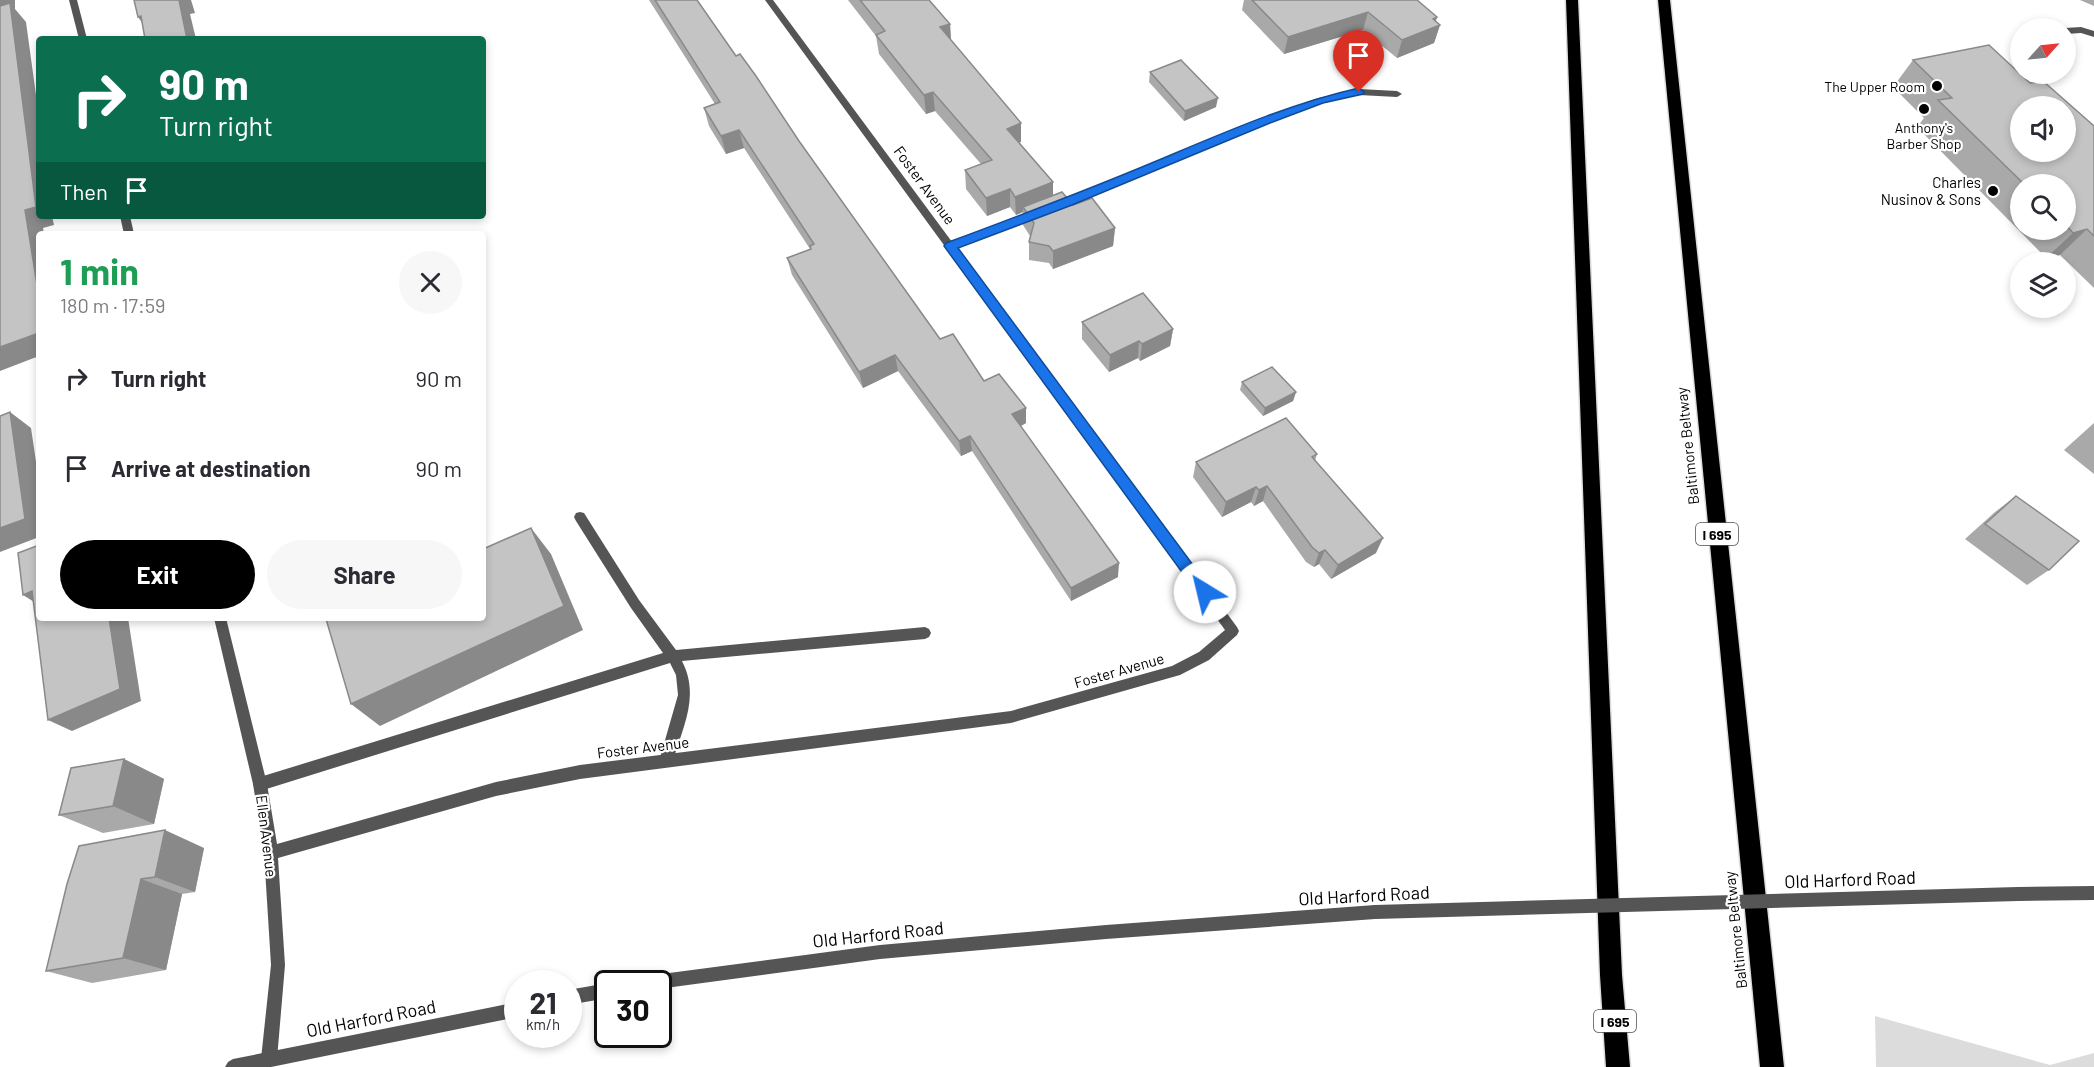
<!DOCTYPE html>
<html lang="en">
<head>
<meta charset="utf-8">
<style>
  :root { --surface:#fff; --page:#f7f7f7; --text:#2b2b33; --muted:#7c7c81; --accent:#000 }
  body { margin:0; font-family:Barlow,sans-serif; background:var(--page); color:var(--text); height:100vh; display:flex; flex-direction:column; font-size:22px; white-space:nowrap }
  * { box-sizing:border-box; margin:0 }
  p { font-size:20px; color:var(--muted) }
  .icon { flex:none; width:33px; height:33px; fill:none; stroke:currentColor; stroke-width:2; stroke-linecap:round; stroke-linejoin:round }
  .map { position:relative; flex:1; overflow:hidden }
  .details { position:absolute; left:36px; top:231px; width:450px; height:390px; display:flex; flex-direction:column; background:var(--surface); border-radius:6px; box-shadow:0 3px 9px #0003 }
  .details>* { flex:none }
  .top-card { position:absolute; left:36px; top:36px; width:450px; height:183px; border-radius:6px; box-shadow:0 3px 9px #0003; background:#0b6e4f; color:#fff; overflow:hidden }
  .needle { width:39px; rotate:63deg }
  .tools { position:absolute; left:2010px; top:18px; display:grid; gap:12px }
  .tools a { display:grid; place-items:center; width:66px; height:66px; border-radius:50%; background:var(--surface); box-shadow:0 3px 9px #0003; font-size:30px }
  .speed { position:absolute; left:504px; top:970px; display:flex; gap:12px; font-size:30px; font-weight:700; text-align:center }
  .speed>* { display:grid; place-content:center; width:78px; height:78px; border-radius:50%; background:var(--surface); box-shadow:0 3px 9px #0003; line-height:1 }
  .speed small { font-size:15px; font-weight:400 }
  .speed .limit { border:3px solid #111; border-radius:9px; background:#fff; color:#111 }
  .pin { position:absolute; display:grid; place-items:center; width:51px; height:51px; color:#fff; margin:-62px -26px; border-radius:50% 50% 50% 0; rotate:-45deg; box-shadow:0 0 6px #0007 }
  .pin .icon { rotate:45deg }
  .me { position:absolute; width:66px; margin:-33px; rotate:324deg; stroke-linejoin:round; filter:drop-shadow(0 0 4px #0008) }
  .turn { display:flex; align-items:center; gap:21px; height:126px; padding:0 24px; font-size:27px }
  .turn .icon { width:78px; height:78px; stroke-width:2.5 }
  .turn b { display:block; font-size:42px; line-height:51px }
  .then { display:flex; align-items:center; height:57px; padding:0 24px; background:#0003; gap:12px; font-size:22px }
  .round { display:grid; place-items:center; flex:none; width:63px; height:63px; border-radius:32px; background:var(--page) }
  .headline { display:flex; align-items:center; justify-content:space-between; height:102px; padding:0 24px }
  h1 { font-size:36px; font-weight:700; line-height:45px; color:#1e9e55 }
  .primary-button { display:flex; gap:12px; margin-top:auto; padding:12px 24px }
  .primary-button a { flex:1; height:69px; border-radius:36px; background:var(--accent); color:#fff; font-size:24px; font-weight:700; line-height:69px; text-align:center }
  .primary-button a+a { background:var(--page); color:var(--text) }
  ul { padding:0; list-style:none }
  li { display:flex; align-items:center; gap:18px; height:90px; padding:0 24px }
  li div { flex:1 }
  li b { display:block; font-size:22px }
  li em { font-style:normal }
  .map>svg:first-child { display:block }
  .green { fill:#dcdcdc }
  .lines { fill:none; stroke-linecap:round; stroke-linejoin:round }
  .motorway-casing { stroke:#dbdbdb; stroke-width:3 }
  .service { fill:#555; fill-rule:evenodd }
  .minor { fill:#555; fill-rule:evenodd }
  .tertiary { fill:#555; fill-rule:evenodd }
  .motorway { fill:#000; fill-rule:evenodd }
  .tertiary-bridge { stroke:#555; stroke-width:14 }
  .wall { fill:#a9a9a9; fill-rule:evenodd }
  .shaded-wall { fill:#898989 }
  .building { fill:#c4c4c4; stroke:#898989; stroke-width:1.5; fill-rule:evenodd }
  .route { fill:#1a73e8; stroke:#114b97; stroke-width:1.5 }
  .poi-dot { fill:#000; stroke:#fff; stroke-width:2 }
  .labels { text-anchor:middle; dominant-baseline:central; stroke-width:4.5; stroke-linejoin:round; paint-order:stroke }
  .far-poi-label { font-size:14px; fill:#000; stroke:#fff; text-anchor:end }
  .shield { fill:#fff; stroke:#4c4c4c; stroke-width:1.5 }
  .shield-label { font-size:14px; font-weight:bold; fill:#000 }
  .poi-label { font-size:15px; fill:#000; stroke:#fff; text-anchor:end }
  .street-label { font-size:15px; fill:#000; stroke:#fff }
  .near-street-label { font-size:18px; fill:#000; stroke:#fff }
</style>
</head>
<body>
<div class="map">
<svg width="2094" height="1067" viewBox="0 0 2094 1067">
  <rect width="100%" height="100%" fill="#fff"/>
  <!-- green -->
  <path class="green" d="M1875,1016L2050,1065L2094,1053V1067H1876Z"/>
  <g class="lines">
    <defs>
      <g id="motorway">
        <path d="M1566,0H1578L1622,975L1630,1067H1606L1600,975Z"/>
        <path d="M1658,0H1670L1784,1067H1760Z"/>
      </g>
    </defs>
    <!-- motorway casing -->
    <use href="#motorway" class="motorway-casing"/>
    <!-- service -->
    <g class="service">
      <path d="M2081,27L2094,31V37L2081,33L2066,34L2065,28Z"/>
      <path d="M1359,89L1397,91L1402,94L1397,97L1359,95L1323,103L1269,122L1059,209L1055,211L1050,207L1051,205L1263,118L1318,98Z"/>
      <path d="M1036,210L1040,211V217L954,249L950,250L945,246L946,243Z"/>
      <path d="M580,512L584,513L639,600L676,650L925,627L929,629L931,633L929,637L925,639L682,661C700,696 683,726 673,761L671,766L666,767L661,766L659,761L678,695L676,675L670,663L260,791L255,789L253,784L255,779L260,777L663,653L631,608L576,521L574,517L576,513Z"/>
    </g>
    <!-- minor -->
    <g class="minor">
      <path d="M69,0H77L87,39H79Z"/>
      <path d="M765,0H773L1237,627L1239,631L1237,635L1209,660L1180,675L1011,723L580,779L496,796L278,858L285,965L277,1059L274,1064L269,1067L264,1064L261,1059L271,965L264,853L253,784L214,618H226L267,784L277,844L496,782L580,765L1011,711L1172,666L1199,652L1225,630Z"/>
      <path d="M120,216H130L134,234H124Z"/>
    </g>
    <!-- tertiary -->
    <g class="tertiary">
      <path d="M2094,886V900L2018,901L2013,899L2011,894L2013,889L2018,887Z"/>
      <path d="M1375,905L1380,907L1382,912L1380,917L1375,919L1106,939L880,959L658,989V984H632L634,979L639,977L880,945L1106,925Z"/>
      <path d="M608,983L611,984H608V998L568,1005V990Z"/>
      <path d="M518,1002V1017L271,1067H225L228,1062L233,1059Z"/>
    </g>
    <!-- motorway -->
    <use href="#motorway" class="motorway"/>
    <!-- tertiary-bridge -->
    <path class="tertiary-bridge" d="M1375,912L2018,894"/>
  </g>
  <!-- wall -->
  <g class="wall">
    <path d="M649,0H697L736,56L799,141L940,339L984,381L1026,408V423L1021,426L1118,577L1071,601L972,451L961,456L898,371L863,388L792,275L787,258L810,249L744,148L726,154L709,126L704,108L715,104Z"/>
    <path d="M848,0H929L950,24L951,40L1021,123V142H1019L1053,182V195L1115,228L1113,246L1053,269L1049,263L1029,260V242L1030,236L1023,225V212L1016,215L1010,207L987,216L966,189L965,170L981,164L935,111L926,114L879,54L876,36Z"/>
    <path d="M1244,0H1417L1437,17L1436,21L1440,25L1434,43L1397,58L1363,30L1284,54L1242,10Z"/>
    <path d="M2080,0H2094V6Z"/>
    <path d="M1913,60L2030,83L2094,126V288L2060,255L2046,258L1917,127L1924,118L1893,87ZM2020,184H2066V230H2020Z"/>
    <path d="M1150,72L1216,107L1184,121L1149,82Z"/>
    <path d="M1082,322L1173,329L1170,346L1140,361L1138,358L1109,372L1082,339Z"/>
    <path d="M1242,382L1296,392L1293,401L1263,416L1240,390Z"/>
    <path d="M2094,423V474L2064,450Z"/>
    <path d="M1317,454L1315,461L1376,553L1331,579L1319,564L1314,567L1306,562L1263,501L1254,506L1251,502L1222,517L1193,477L1196,462Z"/>
    <path d="M2016,496L2049,570L2027,585L1965,539L1995,512Z"/>
    <path d="M124,759L164,779L154,824L103,833L59,815Z"/>
    <path d="M204,848L195,892L182,894L166,970L92,983L46,971L67,884Z"/>
  </g>
  <!-- shaded-wall -->
  <g class="shaded-wall">
    <path d="M0,0H15V9L26,22L39,117V216H52L54,225L43,228L44,234H39V297L25,210L0,7Z"/>
    <path d="M179,0H191L195,13L190,14L196,39H187Z"/>
    <path d="M1368,12L1363,30L1284,54L1288,37Z"/>
    <path d="M141,16L151,35L138,17Z"/>
    <path d="M1437,17L1433,28L1440,25L1434,43L1397,58L1402,40L1433,19Z"/>
    <path d="M950,24L951,42L940,27Z"/>
    <path d="M933,92L935,111L926,114L924,95Z"/>
    <path d="M1218,98L1216,107L1184,121L1185,111Z"/>
    <path d="M1021,123V142L1008,147L1007,129Z"/>
    <path d="M739,130L744,148L726,154L721,136Z"/>
    <path d="M1053,182V201L1023,207V212L1016,215L1015,197Z"/>
    <path d="M1010,189V207L987,216L986,198Z"/>
    <path d="M1115,228L1113,246L1053,269V251Z"/>
    <path d="M2087,229L2060,255L2046,258L2073,233Z"/>
    <path d="M1173,329L1170,346L1140,361L1142,344Z"/>
    <path d="M39,333V356L0,371V347Z"/>
    <path d="M1139,341L1138,358L1109,372L1110,355Z"/>
    <path d="M895,355L898,371L863,388L859,372Z"/>
    <path d="M1296,392L1293,401L1263,416L1265,408Z"/>
    <path d="M1026,408V423L1013,430L1012,414Z"/>
    <path d="M10,412L31,428L39,482V537L0,552V528Z"/>
    <path d="M970,436L972,451L961,456L959,441Z"/>
    <path d="M1267,486L1263,501L1254,506L1259,490Z"/>
    <path d="M1256,487L1251,502L1222,517L1226,502Z"/>
    <path d="M531,528L551,554L583,630L380,726L351,704Z"/>
    <path d="M1383,538L1376,553L1331,579L1338,565Z"/>
    <path d="M1325,550L1319,564L1314,567L1319,553Z"/>
    <path d="M1119,563L1118,577L1071,601V588Z"/>
    <path d="M32,591L39,605L23,595Z"/>
    <path d="M109,618H128L141,701L72,731L48,720Z"/>
    <path d="M124,759L164,779L154,824L113,806Z"/>
    <path d="M165,830L204,848L195,892L155,877Z"/>
    <path d="M141,879L182,894L166,970L123,958Z"/>
  </g>
  <!-- building -->
  <g class="building">
    <path d="M134,0H179L187,39H145L141,16L138,17Z"/>
    <path d="M655,0H697L736,56L740,54L756,76L799,141L940,339L953,334L984,381L999,374L1026,408L1012,414L1119,563L1071,588L970,436L959,441L895,355L859,372L787,258L811,249L810,246L814,244L739,130L721,136L704,108L720,102Z"/>
    <path d="M860,0H929L950,24L940,27L1021,123L1007,129L1053,182L1015,197L1010,189L986,198L965,170L992,160L933,92L924,95L876,35L885,31Z"/>
    <path d="M1252,0H1417L1437,17L1433,19L1440,25L1402,40L1368,12L1288,37Z"/>
    <path d="M10,3L36,207L25,210L39,297V333L0,347V6Z"/>
    <path d="M1989,45L2030,83L2043,81L2094,126V236L2087,229L2073,233L2066,225V184H2024L1938,100L1952,98L1913,60ZM2020,106H2066V152H2020Z"/>
    <path d="M1181,60L1218,98L1185,111L1150,72Z"/>
    <path d="M1062,192L1073,205L1092,198L1115,228L1053,251L1049,246L1029,242L1034,223L1023,207Z"/>
    <path d="M1143,293L1173,329L1142,344L1139,341L1110,355L1082,322Z"/>
    <path d="M1272,367L1296,392L1265,408L1242,382Z"/>
    <path d="M10,412L25,519L0,528V416Z"/>
    <path d="M1286,418L1317,454L1312,457L1383,538L1338,565L1325,550L1319,553L1312,547L1267,486L1259,490L1256,487L1226,502L1196,462Z"/>
    <path d="M2016,496L2079,541L2049,570L1985,524Z"/>
    <path d="M531,528L564,606L351,704L326,619L329,618H483V549Z"/>
    <path d="M39,545V618H109L120,689L48,720L32,591L23,595L18,553Z"/>
    <path d="M124,759L113,806L59,815L71,768Z"/>
    <path d="M165,830L155,877L141,879L123,958L46,971L67,884L79,846Z"/>
  </g>
  <!-- route -->
  <path class="route" d="M1359,88L1364,92L1363,94L1323,103L1270,123L1072,205L958,248L1210,588L1212,592L1210,597L1205,599L1200,597L944,246L946,243C1016,217 1085,191 1154,162C1221,134 1288,104 1359,88Z"/>
  <!-- markers -->
  <g class="poi-dot">
    <circle cx="1937" cy="86" r="6"/>
    <circle cx="1924" cy="109" r="6"/>
    <circle cx="1993" cy="191" r="6"/>
  </g>
  <g class="labels">
    <!-- far-poi labels -->
    <g class="far-poi-label">
      <text x="1925" y="86">The Upper Room</text>
      <text x="1924" y="127" text-anchor="middle">Anthony's<tspan x="1924" dy="16">Barber Shop</tspan></text>
    </g>
    <!-- shield labels -->
    <g class="shield">
      <rect x="1696" y="523" width="42" height="22" rx="4.5"/>
      <rect x="1594" y="1010" width="42" height="22" rx="4.5"/>
    </g>
    <g class="shield-label">
      <text x="1717" y="534">I 695</text>
      <text x="1615" y="1021">I 695</text>
    </g>
    <!-- poi labels -->
    <g class="poi-label">
      <text x="1981" y="182">Charles<tspan x="1981" dy="17">Nusinov &amp; Sons</tspan></text>
    </g>
    <!-- street labels -->
    <g class="street-label">
      <text transform="translate(925 185) rotate(54)">Foster Avenue</text>
      <text transform="translate(1687 446) rotate(-96)">Baltimore Beltway</text>
      <text transform="translate(1119 670) rotate(-16)">Foster Avenue</text>
      <text transform="translate(643 747) rotate(-7)">Foster Avenue</text>
      <text transform="translate(267 836) rotate(83)">Ellen Avenue</text>
      <text transform="translate(1735 930) rotate(-96)">Baltimore Beltway</text>
    </g>
    <!-- near-street labels -->
    <g class="near-street-label">
      <text transform="translate(1850 879) rotate(-2)">Old Harford Road</text>
      <text transform="translate(1364 895) rotate(-3)">Old Harford Road</text>
      <text transform="translate(878 934) rotate(-6)">Old Harford Road</text>
      <text transform="translate(371 1018) rotate(-11)">Old Harford Road</text>
    </g>
  </g>
</svg>
<div class="tools">
<a><svg class="needle" viewBox="-14 -14 28 28"><path d="M0-13l5 13h-10z" fill="#e53935"/><path d="M0 13l5-13h-10z" fill="#7c7c81"/></svg></a>
<a><svg class="icon" aria-label="sound" viewBox="0 0 24 24"><path d="M4 9h4l5-4v14l-5-4H4zM17 9q2 3 0 6"/></svg></a>
<a><svg class="icon" aria-label="search" viewBox="0 0 24 24"><circle cx="10" cy="10" r="6"/><path d="M15 15l6 6"/></svg></a>
<a><svg class="icon" aria-label="layers" viewBox="0 0 24 24"><path d="M12 4l9 5-9 5-9-5zM3 14l9 5 9-5"/></svg></a>
</div>
<div class="speed"><div>21<small>km/h</small></div><div class="limit">30</div></div>
<div class="pin" style="left:1359px;top:92px;background:#d93025"><svg class="icon" aria-label="arrive" viewBox="0 0 24 24"><path d="M6 21V4h12l-3 4 3 4H6"/></svg></div>
<svg class="me" style="left:1205px;top:592px" viewBox="-20 -20 40 40"><circle r="19" fill="#fff"/><path d="M0-13L10 11 0 6-10 11z" fill="#1a73e8"/></svg>
<div class="top-card">
<div class="turn"><svg class="icon" aria-label="right" viewBox="0 0 24 24"><path d="M7 20v-9h11M14 6l5 5-5 5"/></svg><div><b>90 m</b>Turn right</div></div>
<div class="then">Then<svg class="icon" aria-label="arrive" viewBox="0 0 24 24"><path d="M6 21V4h12l-3 4 3 4H6"/></svg></div>
</div>
<section class="details">
<div class="headline"><div><h1>1 min</h1><p>180 m · 17:59</p></div><a class="round"><svg class="icon" aria-label="close" viewBox="0 0 24 24"><path d="M6 6l12 12M18 6L6 18"/></svg></a></div>
<ul>
<li><svg class="icon" aria-label="right" viewBox="0 0 24 24"><path d="M7 20v-9h11M14 6l5 5-5 5"/></svg><div><b>Turn right</b></div><em>90 m</em></li>
<li><svg class="icon" aria-label="arrive" viewBox="0 0 24 24"><path d="M6 21V4h12l-3 4 3 4H6"/></svg><div><b>Arrive at destination</b></div><em>90 m</em></li>
</ul>
<div class="primary-button"><a>Exit</a><a>Share</a></div>
</section>
</div>
</body>
</html>
